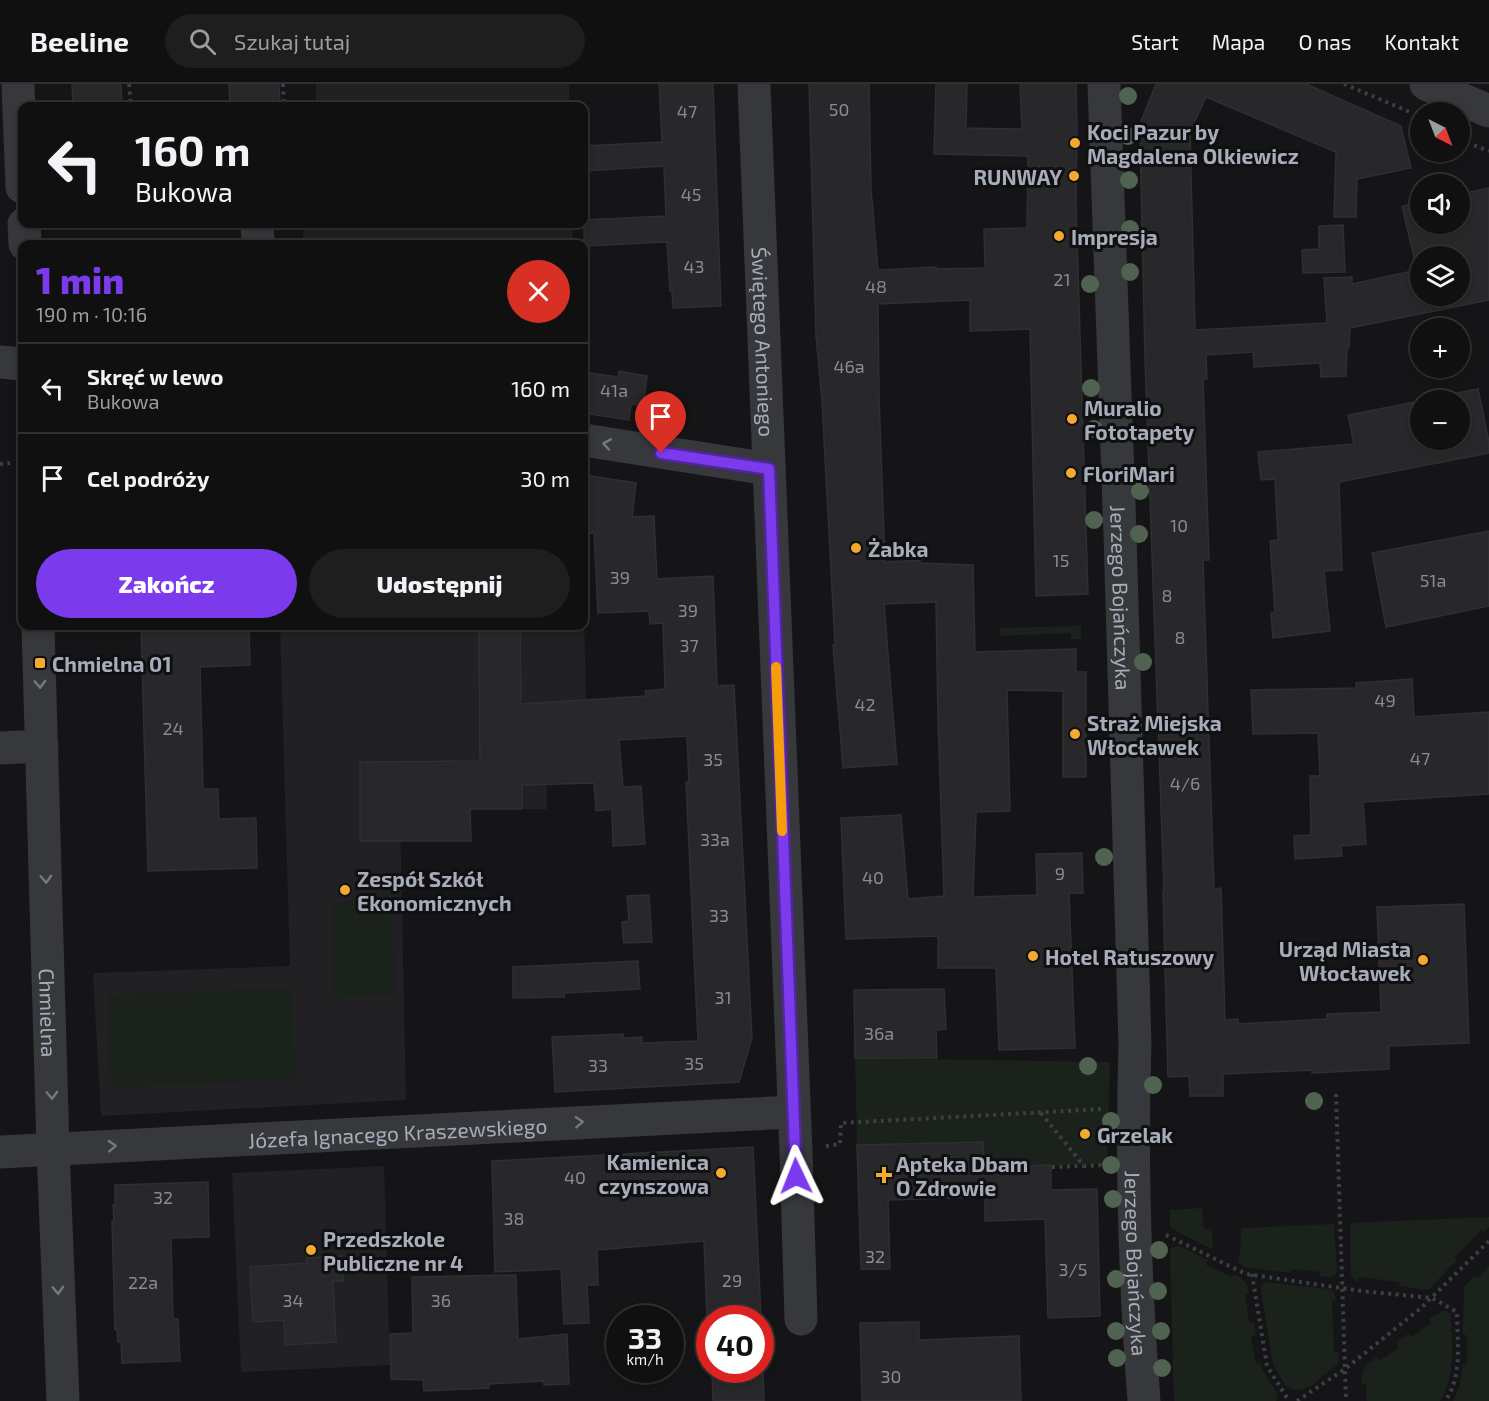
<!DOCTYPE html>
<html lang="pl">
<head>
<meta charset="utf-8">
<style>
  :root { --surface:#101011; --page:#1e1e1f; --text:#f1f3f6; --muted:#9c9d9f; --line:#303031; --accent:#7c3aed }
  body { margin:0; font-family:"Exo 2",sans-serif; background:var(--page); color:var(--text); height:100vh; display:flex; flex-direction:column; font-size:22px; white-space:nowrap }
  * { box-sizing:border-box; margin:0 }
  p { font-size:20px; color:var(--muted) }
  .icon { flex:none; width:33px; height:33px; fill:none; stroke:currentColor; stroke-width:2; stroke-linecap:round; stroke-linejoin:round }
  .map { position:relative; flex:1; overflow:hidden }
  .details { position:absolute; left:18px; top:156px; width:570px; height:390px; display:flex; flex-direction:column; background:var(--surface); border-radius:12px; box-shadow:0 3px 9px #0003,0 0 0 2px var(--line) }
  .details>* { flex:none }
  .hud { position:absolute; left:18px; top:18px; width:570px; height:126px; border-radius:12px; box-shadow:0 3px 9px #0003,0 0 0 2px var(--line); background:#101011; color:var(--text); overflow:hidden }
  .needle { width:39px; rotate:138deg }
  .controls { position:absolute; left:1410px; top:18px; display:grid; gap:12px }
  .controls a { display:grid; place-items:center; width:60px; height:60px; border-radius:50%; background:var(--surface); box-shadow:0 3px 9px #0003,0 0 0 2px var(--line); font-size:30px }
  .speed { position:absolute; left:606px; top:1221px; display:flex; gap:12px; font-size:30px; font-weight:700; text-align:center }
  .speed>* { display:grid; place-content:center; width:78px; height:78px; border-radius:50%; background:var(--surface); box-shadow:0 3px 9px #0003,0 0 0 2px var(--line); line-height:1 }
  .speed small { font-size:15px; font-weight:400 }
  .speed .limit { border:9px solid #d22; background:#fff; color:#111 }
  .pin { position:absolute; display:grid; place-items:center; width:51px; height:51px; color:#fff; margin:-62px -26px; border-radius:50% 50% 50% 0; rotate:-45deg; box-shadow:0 0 6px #0007 }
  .pin .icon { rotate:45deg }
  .me { position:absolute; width:66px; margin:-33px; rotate:358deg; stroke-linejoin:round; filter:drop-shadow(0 0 4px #0008) }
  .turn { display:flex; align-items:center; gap:21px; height:126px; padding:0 18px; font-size:27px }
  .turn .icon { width:78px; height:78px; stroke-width:2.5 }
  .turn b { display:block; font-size:42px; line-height:51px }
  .round { display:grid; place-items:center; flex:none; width:63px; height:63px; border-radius:32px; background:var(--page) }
  .headline { display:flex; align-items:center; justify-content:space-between; height:102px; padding:0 18px }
  h1 { font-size:36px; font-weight:800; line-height:45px; color:var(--accent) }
  .button { display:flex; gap:12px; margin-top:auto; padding:12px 18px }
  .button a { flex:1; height:69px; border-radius:36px; background:var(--accent); color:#fff; font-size:24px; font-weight:800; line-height:69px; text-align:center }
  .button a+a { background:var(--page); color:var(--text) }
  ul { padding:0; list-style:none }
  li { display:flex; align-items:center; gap:18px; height:90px; padding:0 18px; border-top:2px solid var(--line) }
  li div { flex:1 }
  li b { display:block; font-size:22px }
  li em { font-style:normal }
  header { display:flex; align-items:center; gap:36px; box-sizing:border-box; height:84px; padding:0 30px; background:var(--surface); border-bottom:2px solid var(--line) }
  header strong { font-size:28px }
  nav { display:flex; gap:33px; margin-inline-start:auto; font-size:21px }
  .search { width:420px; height:54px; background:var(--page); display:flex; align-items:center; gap:15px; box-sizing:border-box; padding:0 21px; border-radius:33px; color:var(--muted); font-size:22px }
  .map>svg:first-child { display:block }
  .built { fill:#212124 }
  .green { fill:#1b221c }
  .building { fill:#28282b; stroke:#2f2f33; stroke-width:1.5; fill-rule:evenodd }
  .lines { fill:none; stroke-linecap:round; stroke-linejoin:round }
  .path { stroke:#3c3f43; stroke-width:4; stroke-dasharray:3 4.5; stroke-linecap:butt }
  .minor { stroke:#36383c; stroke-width:33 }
  .tree { fill:#4f6350 }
  .oneway { stroke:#747880 }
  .route-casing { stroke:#51269a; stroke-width:15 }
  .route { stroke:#7c3aed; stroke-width:10 }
  .slow { stroke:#f59e0b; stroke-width:10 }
  .poi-dot { fill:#f4a931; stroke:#101012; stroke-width:2 }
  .labels { text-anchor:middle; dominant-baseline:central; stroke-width:6; stroke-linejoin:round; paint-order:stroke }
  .number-label { font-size:18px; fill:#868b94 }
  .poi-label { font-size:21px; font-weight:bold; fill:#a7adb8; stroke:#101012; text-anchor:start }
  .street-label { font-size:21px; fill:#a7adb8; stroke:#101012 }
</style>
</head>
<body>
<header>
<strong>Beeline</strong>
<div class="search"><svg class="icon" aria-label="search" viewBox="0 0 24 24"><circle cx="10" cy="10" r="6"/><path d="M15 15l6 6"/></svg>Szukaj tutaj</div>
<nav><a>Start</a><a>Mapa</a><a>O nas</a><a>Kontakt</a></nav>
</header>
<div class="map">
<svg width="1489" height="1317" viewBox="0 0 1489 1317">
  <rect width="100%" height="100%" fill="#151517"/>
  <!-- built -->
  <g class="built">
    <rect x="316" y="0" width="253" height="22"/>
    <path d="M303,140H572L573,160H303Z"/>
    <path d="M584,528L586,616L546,619L547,725H460L400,730L406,1016L101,1032L93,889L290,882L280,542H584Z"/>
    <path d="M384,1082L390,1281L241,1288L232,1089Z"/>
  </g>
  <!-- green -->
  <g class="green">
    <path d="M1081,542V555H1071V549L999,552L1000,544Z"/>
    <path d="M392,816L395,911L335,914L331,818Z"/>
    <path d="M292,904L295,996L111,1003L108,911Z"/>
    <path d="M855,974L1110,978L1107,1080L984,1083L983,1058L857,1061Z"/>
    <path d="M1202,1124L1204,1145H1211L1213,1159L1211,1165L1172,1145L1170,1142V1126Z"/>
    <path d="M1489,1133V1143L1484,1148L1481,1146L1455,1173L1457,1176L1429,1205L1426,1206L1400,1202L1399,1198L1359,1193L1358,1198L1355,1196L1351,1191L1350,1139Z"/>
    <path d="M1334,1140L1337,1185C1336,1196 1328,1193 1319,1192L1320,1188L1292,1185L1291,1189L1244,1183L1238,1178L1240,1169L1241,1144Z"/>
    <path d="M1176,1162H1179L1208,1176L1206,1181L1232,1193L1234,1190C1243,1195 1248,1199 1249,1209L1245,1210L1249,1238H1254L1256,1251L1251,1252L1256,1280H1260C1265,1293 1274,1301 1278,1313L1276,1317H1174L1170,1166Z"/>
    <path d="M1489,1182V1317H1453L1460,1301L1463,1280H1467V1251H1463L1464,1203L1474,1192L1477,1195Z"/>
    <path d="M1266,1198L1329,1205C1335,1207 1335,1211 1336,1216L1332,1217L1334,1268H1339L1338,1280L1311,1302L1299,1306L1292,1305L1286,1302L1273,1281L1261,1207V1202Z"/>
    <path d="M1444,1226L1448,1228L1451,1232C1452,1261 1456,1292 1440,1317H1367L1366,1300H1362C1361,1284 1365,1282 1377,1273L1380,1277L1398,1264L1396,1259L1408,1250L1411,1253L1431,1239L1429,1235Z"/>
  </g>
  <!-- building -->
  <g class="building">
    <path d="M72,0H121L122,22H73Z"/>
    <path d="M229,0H279L280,22H230Z"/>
    <path d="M659,0H713L721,222L673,224L672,207H670L667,158L584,162V136L666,132L664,82L584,87V62L662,58Z"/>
    <path d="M809,0H869L871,105L878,186L936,183V185L985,184L984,145L1027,144L1028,72L934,70L936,0H967L966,44L1022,45L1020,0H1076L1077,45L1076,120L1088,510L1036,512L1030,245L970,247V216L878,220L879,312L885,478L920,476V479L973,481L975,568L1076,565V588H1086V693H1063V607L1007,606L1010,727L976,728L973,813L1037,811L1036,770L1082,769L1083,809H1069L1075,964L999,966L996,884H938V852L846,855L841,734L901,731L908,815L944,812L938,636L936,518L884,520L897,680L843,684L833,561H835L822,317L816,252Z"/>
    <path d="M1156,0H1306L1401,42L1411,84L1357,95L1356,133H1334L1336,68L1206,13L1190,48L1195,246L1327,239L1324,194L1352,193V200L1417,186L1402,122L1420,118V140H1460V110L1489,104V216L1350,244L1349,263L1347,264L1346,292L1321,293L1320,279L1254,283L1253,268L1206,271L1207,295H1203L1209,476H1203L1214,805L1221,804L1225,936L1238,935V940L1327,935V930L1381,928L1377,823L1464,820L1469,959L1389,962V985L1312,989V986L1223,990V1012H1190L1189,992L1168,993L1163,807H1164L1145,275L1140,51V40ZM1420,172H1460V212H1420Z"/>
    <path d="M1343,141L1345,188L1303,189L1302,166L1319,165V142Z"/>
    <path d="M619,287L647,292L643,322L631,320L629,336L584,329V288L618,293Z"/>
    <path d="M1478,305L1489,358V369L1339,398L1342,486L1324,487L1330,547L1273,554L1271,529L1275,528L1270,457L1278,456L1275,395L1261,396L1258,368L1354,360L1348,331L1420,317V356H1460V316H1421Z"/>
    <path d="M584,391L636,399L632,433L654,432L657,495L713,492L717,602L734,601L740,716L752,954L739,998L555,1008L552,953L623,950V954L642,953V959L698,957L686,698H689L687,652L619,656L623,703L641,702L645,760L613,762L612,725L596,727L594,699L522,701V725H470L471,757H360V678L480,677L479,542H520L521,620L646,612L645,607L665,605L663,539L650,540L649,527L598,529L594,449L584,450Z"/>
    <path d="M1489,447V522L1386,543L1372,469Z"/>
    <path d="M141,542H249L250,581L200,583L203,705H218L219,735L256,734L257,784L148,787Z"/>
    <path d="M1412,595L1414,633L1489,628V710L1363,718L1366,760L1341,762L1342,772L1295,775L1294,752L1311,751L1310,692H1320L1318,649L1253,650L1251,606L1356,604V599Z"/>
    <path d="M649,811L652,858L624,859L622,838L629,837L627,812Z"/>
    <path d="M638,877L640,905L564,909V913L513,914V883Z"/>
    <path d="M944,905L946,945L936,946L937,974H855L854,906Z"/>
    <path d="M983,1058L984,1083L1051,1081V1106L1097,1105L1100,1232L1048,1234L1045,1135L985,1137V1113L888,1116L890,1185H861L857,1061Z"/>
    <path d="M753,1063L761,1234H707L704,1157L597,1166L598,1201H587L589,1239L564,1240L561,1185L495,1188L492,1077Z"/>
    <path d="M208,1098L209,1153L171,1154L173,1235H178L180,1277L122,1279L121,1258H118L117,1246L115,1245L112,1137L114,1136L113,1121L115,1122V1101Z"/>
    <path d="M342,1172L343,1197H333L336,1258L285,1261L284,1236L253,1238L250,1183L307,1179V1174Z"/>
    <path d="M516,1191L518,1255L567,1250L569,1300L544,1301V1297L489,1300V1304L424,1307L423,1296L391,1295L390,1250L413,1249L412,1193Z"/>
    <path d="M919,1238V1256L1019,1252L1021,1317H862L860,1239Z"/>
    <path d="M712,1286H763L764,1317H713Z"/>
  </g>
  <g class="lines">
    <!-- path -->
    <g class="path">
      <path d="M129,0L131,22"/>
      <path d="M283,0L284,22"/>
      <path d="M1344,0L1410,28"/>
      <path d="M1460,56L1489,67"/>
      <path d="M0,380L10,379"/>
      <path d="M1336,1010L1346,1317"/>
      <path d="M1041,1029L1084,1082L1104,1081"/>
      <path d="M826,1062L840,1060L841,1039L1104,1025"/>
      <path d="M1052,1083L1083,1082"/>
      <path d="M1166,1151L1246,1190L1362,1207L1432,1214L1457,1228C1457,1257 1463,1292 1445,1317"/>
      <path d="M1252,1190L1267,1282L1289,1317"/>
      <path d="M1297,1317L1345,1285L1421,1224L1489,1157"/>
    </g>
    <!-- minor -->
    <g class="minor">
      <path d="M18,0L22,103"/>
      <path id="s1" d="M754,0L796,1068L801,1235"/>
      <path id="s2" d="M1104,0L1120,450L1135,960C1131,1078 1135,1198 1144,1317"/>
      <path d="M1426,0L1489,27"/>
      <path d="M24,140L25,160"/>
      <path d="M257,140L258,160"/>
      <path d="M0,278L22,280"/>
      <path d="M584,356L769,385"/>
      <path id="s3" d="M38,542L53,1065L63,1317"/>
      <path d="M0,664L42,662"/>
      <path id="s4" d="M0,1068L793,1028"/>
    </g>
  </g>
  <!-- trees -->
  <g class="tree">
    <circle cx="1128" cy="12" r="9"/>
    <circle cx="1128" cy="52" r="9"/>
    <circle cx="1129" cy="96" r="9"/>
    <circle cx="1130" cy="145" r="9"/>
    <circle cx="1130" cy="188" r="9"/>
    <circle cx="1090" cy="200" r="9"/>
    <circle cx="1091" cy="304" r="9"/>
    <circle cx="1094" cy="345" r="9"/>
    <circle cx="1140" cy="407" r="9"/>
    <circle cx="1094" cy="436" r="9"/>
    <circle cx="1139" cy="450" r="9"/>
    <circle cx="1143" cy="578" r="9"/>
    <circle cx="1104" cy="773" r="9"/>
    <circle cx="1088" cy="982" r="9"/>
    <circle cx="1153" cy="1001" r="9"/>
    <circle cx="1314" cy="1017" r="9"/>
    <circle cx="1111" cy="1037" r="9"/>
    <circle cx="1111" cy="1081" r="9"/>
    <circle cx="1113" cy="1115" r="9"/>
    <circle cx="1159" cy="1166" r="9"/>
    <circle cx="1116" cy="1195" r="9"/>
    <circle cx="1158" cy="1207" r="9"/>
    <circle cx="1116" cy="1247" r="9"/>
    <circle cx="1161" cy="1247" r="9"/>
    <circle cx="1117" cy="1274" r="9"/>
    <circle cx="1162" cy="1284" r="9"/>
  </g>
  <!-- one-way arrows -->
  <defs><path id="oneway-chevron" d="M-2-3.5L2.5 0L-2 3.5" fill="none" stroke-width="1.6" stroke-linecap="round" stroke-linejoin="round" transform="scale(1.5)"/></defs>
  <g class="oneway">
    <use href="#oneway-chevron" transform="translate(607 360) rotate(-170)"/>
    <use href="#oneway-chevron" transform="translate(40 600) rotate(88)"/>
    <use href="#oneway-chevron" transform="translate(46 795) rotate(88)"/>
    <use href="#oneway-chevron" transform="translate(52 1011) rotate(88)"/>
    <use href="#oneway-chevron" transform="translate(579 1038) rotate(-3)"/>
    <use href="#oneway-chevron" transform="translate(112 1062) rotate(-3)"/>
    <use href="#oneway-chevron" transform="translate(58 1206) rotate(88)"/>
  </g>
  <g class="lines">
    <defs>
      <path id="route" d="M661,369L769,385L796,1092"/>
    </defs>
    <!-- route casing -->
    <use href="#route" class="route-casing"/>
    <!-- route -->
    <use href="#route" class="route"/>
    <!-- slow -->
    <path class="slow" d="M776,583L782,747"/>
  </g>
  <!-- markers -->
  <g class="poi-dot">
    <circle cx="1075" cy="59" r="6"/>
    <circle cx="1074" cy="92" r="6"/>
    <circle cx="1059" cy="152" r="6"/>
    <circle cx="1072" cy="335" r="6"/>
    <circle cx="1071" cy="389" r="6"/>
    <circle cx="856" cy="464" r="6"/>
    <rect x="34" y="573" width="12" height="12" rx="3"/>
    <circle cx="1075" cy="650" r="6"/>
    <circle cx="345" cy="806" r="6"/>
    <circle cx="1033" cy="872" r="6"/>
    <circle cx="1423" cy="876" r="6"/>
    <circle cx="1085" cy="1050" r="6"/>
    <circle cx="721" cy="1089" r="6"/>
    <path d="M881 1082h6v6h6v6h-6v6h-6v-6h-6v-6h6z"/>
    <circle cx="311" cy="1166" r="6"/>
  </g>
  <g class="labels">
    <!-- number labels -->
    <g class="number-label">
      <text x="839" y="25">50</text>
      <text x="687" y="27">47</text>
      <text x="691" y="110">45</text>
      <text x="694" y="182">43</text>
      <text x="1062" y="195">21</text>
      <text x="876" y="202">48</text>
      <text x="849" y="282">46a</text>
      <text x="614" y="306">41a</text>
      <text x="1179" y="441">10</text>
      <text x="1061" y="476">15</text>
      <text x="620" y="493">39</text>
      <text x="1433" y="496">51a</text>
      <text x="1167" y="511">8</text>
      <text x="688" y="526">39</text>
      <text x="1180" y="553">8</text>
      <text x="689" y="561">37</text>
      <text x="1385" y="616">49</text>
      <text x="865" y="620">42</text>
      <text x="173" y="644">24</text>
      <text x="1420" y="674">47</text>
      <text x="713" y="675">35</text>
      <text x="1185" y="699">4/6</text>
      <text x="715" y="755">33a</text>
      <text x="1060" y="789">9</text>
      <text x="873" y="793">40</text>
      <text x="719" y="831">33</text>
      <text x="723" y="913">31</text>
      <text x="879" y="949">36a</text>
      <text x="694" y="979">35</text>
      <text x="598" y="981">33</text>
      <text x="575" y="1093">40</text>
      <text x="163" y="1113">32</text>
      <text x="514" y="1134">38</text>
      <text x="875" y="1172">32</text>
      <text x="1073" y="1185">3/5</text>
      <text x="732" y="1196">29</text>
      <text x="143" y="1198">22a</text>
      <text x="293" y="1216">34</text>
      <text x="441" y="1216">36</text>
      <text x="891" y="1292">30</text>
    </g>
    <!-- poi labels -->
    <g class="poi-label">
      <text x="1087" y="47">Koci Pazur by<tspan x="1087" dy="24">Magdalena Olkiewicz</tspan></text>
      <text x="1062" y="92" text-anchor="end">RUNWAY</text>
      <text x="1071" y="152">Impresja</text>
      <text x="1084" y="323">Muralio<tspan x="1084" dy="24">Fototapety</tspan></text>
      <text x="1083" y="389">FloriMari</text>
      <text x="868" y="464">Żabka</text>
      <text x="52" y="579">Chmielna 01</text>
      <text x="1087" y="638">Straż Miejska<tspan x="1087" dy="24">Włocławek</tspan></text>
      <text x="357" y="794">Zespół Szkół<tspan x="357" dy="24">Ekonomicznych</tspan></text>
      <text x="1411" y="864" text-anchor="end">Urząd Miasta<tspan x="1411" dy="24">Włocławek</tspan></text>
      <text x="1045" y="872">Hotel Ratuszowy</text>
      <text x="1097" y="1050">Grzelak</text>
      <text x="709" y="1077" text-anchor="end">Kamienica<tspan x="709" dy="24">czynszowa</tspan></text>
      <text x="896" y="1079">Apteka Dbam<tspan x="896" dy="24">O Zdrowie</tspan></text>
      <text x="323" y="1154">Przedszkole<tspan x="323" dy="24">Publiczne nr 4</tspan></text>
    </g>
    <!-- street labels -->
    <g class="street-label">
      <text stroke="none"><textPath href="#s1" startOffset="258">Świętego Antoniego</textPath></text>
      <text stroke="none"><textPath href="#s2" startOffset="514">Jerzego Bojańczyka</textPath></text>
      <text stroke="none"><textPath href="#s3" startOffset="387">Chmielna</textPath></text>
      <text stroke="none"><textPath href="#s4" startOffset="398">Józefa Ignacego Kraszewskiego</textPath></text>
      <text stroke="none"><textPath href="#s2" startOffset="1180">Jerzego Bojańczyka</textPath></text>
    </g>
  </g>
</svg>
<div class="controls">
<a><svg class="needle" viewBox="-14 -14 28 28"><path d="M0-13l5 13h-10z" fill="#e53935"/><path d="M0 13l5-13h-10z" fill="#9c9d9f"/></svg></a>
<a><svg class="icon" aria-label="sound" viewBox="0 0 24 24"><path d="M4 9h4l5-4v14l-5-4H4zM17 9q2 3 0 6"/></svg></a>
<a><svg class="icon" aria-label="layers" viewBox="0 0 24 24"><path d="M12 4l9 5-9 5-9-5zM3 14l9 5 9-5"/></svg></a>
<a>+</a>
<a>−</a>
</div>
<div class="speed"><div>33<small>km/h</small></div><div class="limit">40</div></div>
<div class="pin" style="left:661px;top:369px;background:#d93025"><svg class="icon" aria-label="arrive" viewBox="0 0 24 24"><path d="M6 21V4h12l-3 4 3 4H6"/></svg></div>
<svg class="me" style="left:796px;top:1092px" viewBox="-20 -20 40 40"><path d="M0-17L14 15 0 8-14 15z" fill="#7c3aed" stroke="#fff" stroke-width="4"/></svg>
<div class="hud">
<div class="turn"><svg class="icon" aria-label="left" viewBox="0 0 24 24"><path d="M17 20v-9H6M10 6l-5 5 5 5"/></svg><div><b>160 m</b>Bukowa</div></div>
</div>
<section class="details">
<div class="headline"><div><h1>1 min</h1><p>190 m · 10:16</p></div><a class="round" style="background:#d93025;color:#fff"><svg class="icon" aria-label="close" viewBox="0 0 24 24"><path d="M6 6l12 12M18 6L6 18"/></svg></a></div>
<ul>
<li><svg class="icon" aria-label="left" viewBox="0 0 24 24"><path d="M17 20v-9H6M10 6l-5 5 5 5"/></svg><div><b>Skręć w lewo</b><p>Bukowa</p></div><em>160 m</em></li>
<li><svg class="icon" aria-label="arrive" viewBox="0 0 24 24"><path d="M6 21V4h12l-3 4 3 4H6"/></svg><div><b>Cel podróży</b></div><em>30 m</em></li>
</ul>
<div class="button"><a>Zakończ</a><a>Udostępnij</a></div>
</section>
</div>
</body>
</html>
